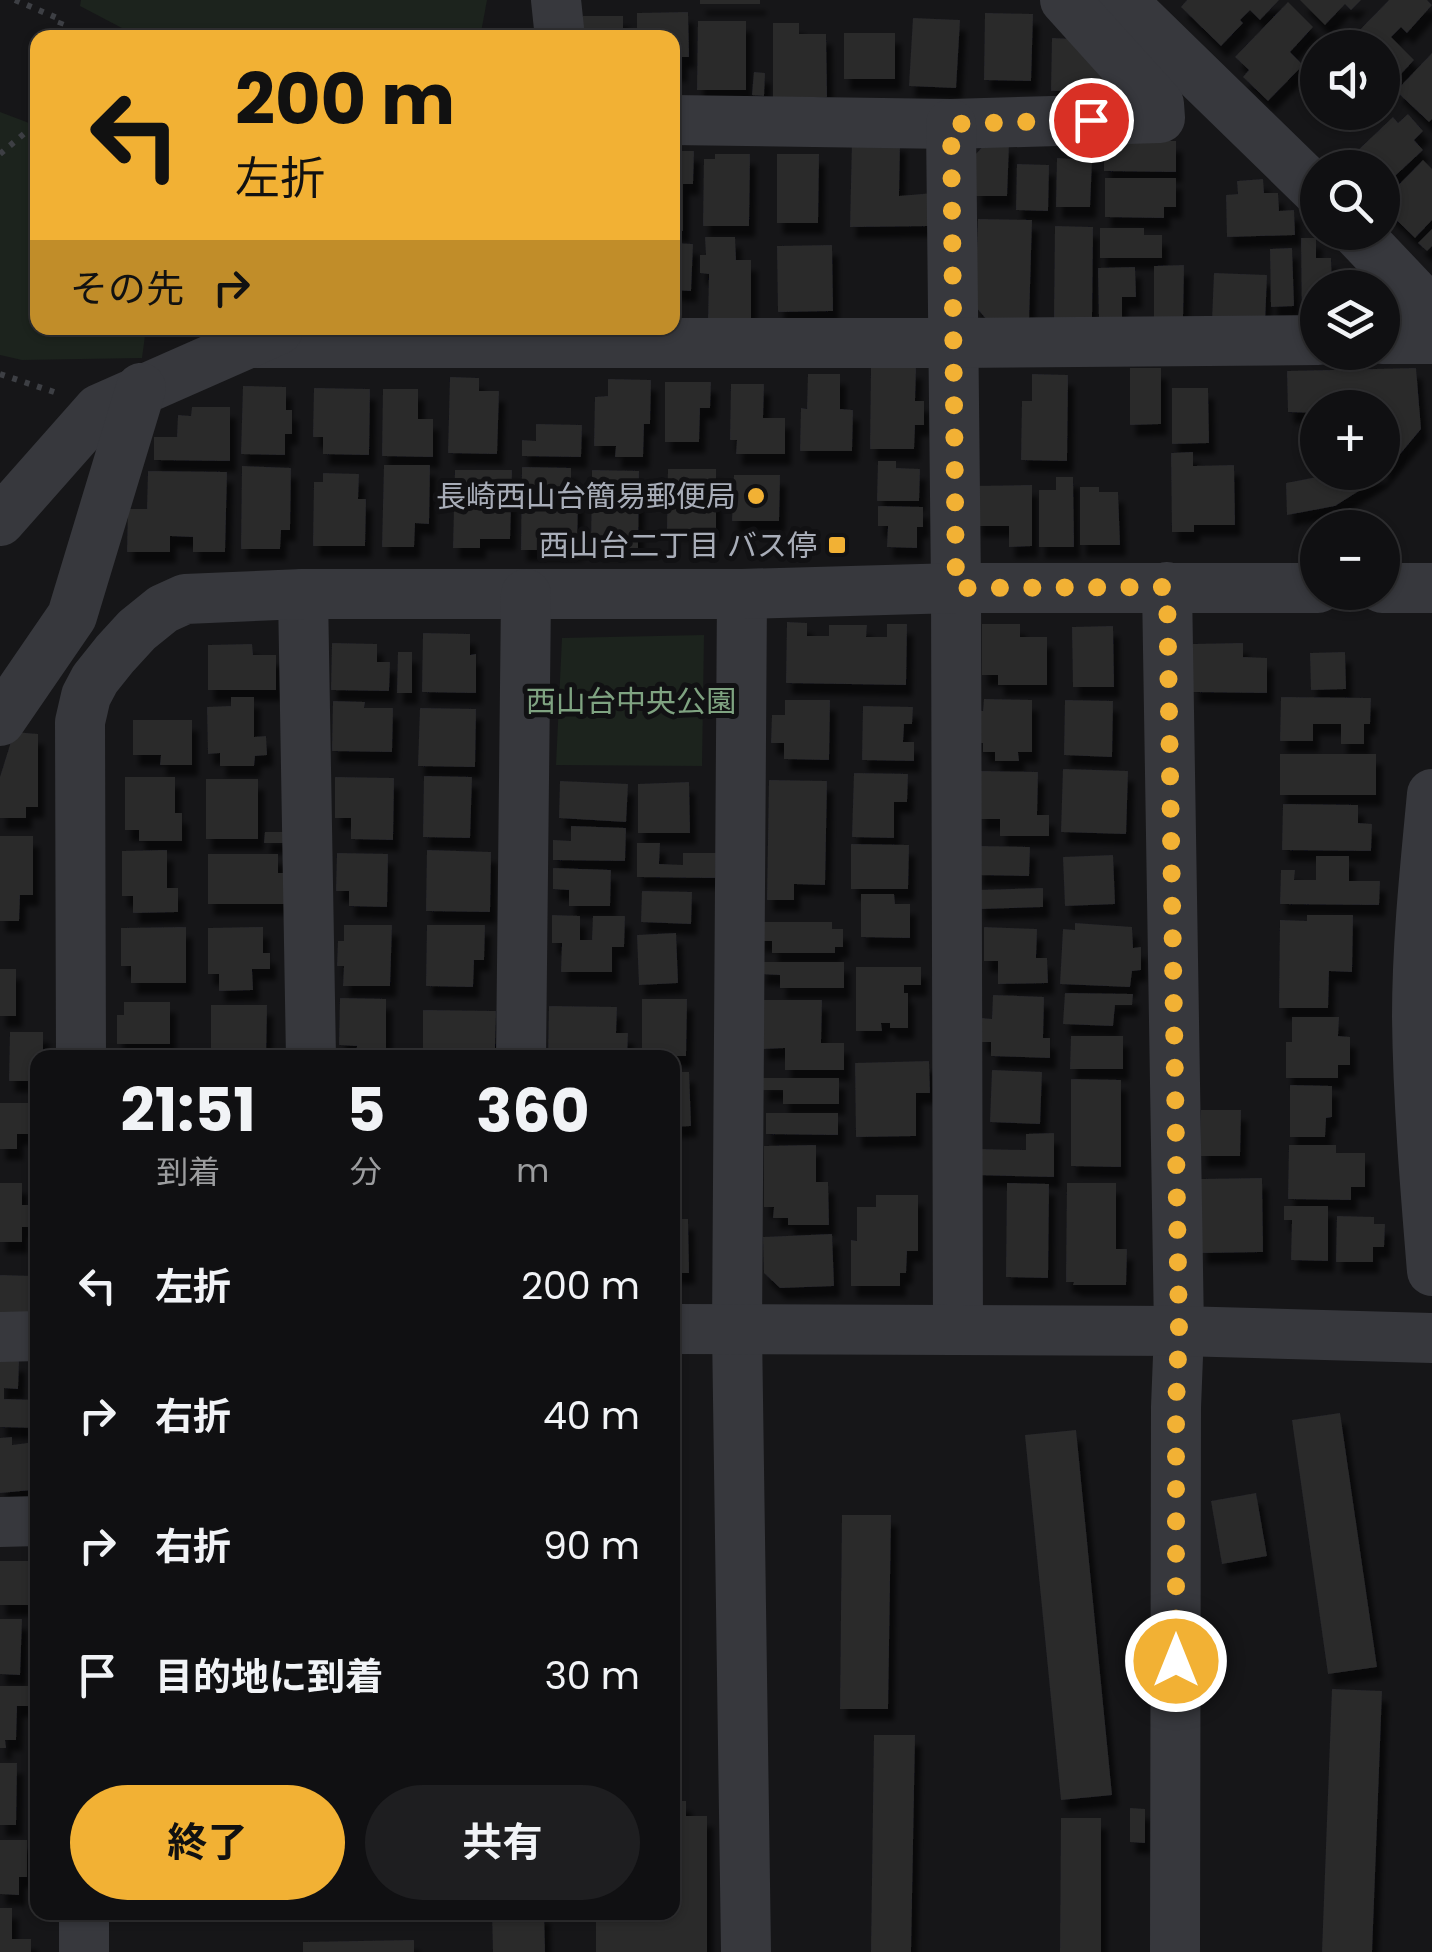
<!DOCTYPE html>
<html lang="ja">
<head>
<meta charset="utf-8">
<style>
  :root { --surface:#101012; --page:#1e1e20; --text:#f1f3f6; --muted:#9c9d9f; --line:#303032; --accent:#f2b134 }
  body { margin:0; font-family:Poppins,"Noto Sans JP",sans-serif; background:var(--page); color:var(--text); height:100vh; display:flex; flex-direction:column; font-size:38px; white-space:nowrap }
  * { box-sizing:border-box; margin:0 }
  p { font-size:32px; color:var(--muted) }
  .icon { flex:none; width:55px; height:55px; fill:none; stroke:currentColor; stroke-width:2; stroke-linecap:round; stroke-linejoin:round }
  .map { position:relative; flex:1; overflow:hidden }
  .panel { position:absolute; left:30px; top:1050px; width:650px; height:870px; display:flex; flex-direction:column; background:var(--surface); border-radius:20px; box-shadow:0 2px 8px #0004,0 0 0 2px var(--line) }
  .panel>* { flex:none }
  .guide { position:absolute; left:30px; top:30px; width:650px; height:305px; border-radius:20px; box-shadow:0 2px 8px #0004,0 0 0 2px var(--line); background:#f2b134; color:#111; overflow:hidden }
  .buttons { position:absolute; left:1300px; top:30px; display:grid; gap:20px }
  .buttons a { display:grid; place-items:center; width:100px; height:100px; border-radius:50%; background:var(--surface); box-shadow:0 2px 8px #0004,0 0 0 2px var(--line); font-size:50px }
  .pin { position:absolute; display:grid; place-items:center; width:85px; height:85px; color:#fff; margin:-42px; border:5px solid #fff; border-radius:50%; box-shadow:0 2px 10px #0007 }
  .me { position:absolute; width:110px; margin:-55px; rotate:0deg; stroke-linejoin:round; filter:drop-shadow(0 0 8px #0008) }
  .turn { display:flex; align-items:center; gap:35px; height:210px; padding:0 40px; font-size:45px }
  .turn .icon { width:130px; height:130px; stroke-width:2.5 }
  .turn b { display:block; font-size:70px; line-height:85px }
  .then { display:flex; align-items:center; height:95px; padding:0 40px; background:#0003; gap:20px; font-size:38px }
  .eta { display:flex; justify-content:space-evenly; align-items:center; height:170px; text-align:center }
  .eta b { font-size:60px; font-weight:700; line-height:70px }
  .button { display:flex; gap:20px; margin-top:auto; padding:20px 40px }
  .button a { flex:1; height:115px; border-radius:60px; background:var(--accent); color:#111; font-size:40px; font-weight:700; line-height:115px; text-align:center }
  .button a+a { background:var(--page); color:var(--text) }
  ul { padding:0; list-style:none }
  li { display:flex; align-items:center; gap:30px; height:130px; padding:0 40px }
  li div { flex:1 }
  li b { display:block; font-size:38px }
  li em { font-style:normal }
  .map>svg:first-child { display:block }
  .green { fill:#1c231d }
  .building { fill:#29292c; filter:url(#shadow) }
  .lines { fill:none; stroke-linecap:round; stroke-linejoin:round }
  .path { stroke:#3d3f44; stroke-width:6; stroke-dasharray:5 8; stroke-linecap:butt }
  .minor { stroke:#37383d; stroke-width:50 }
  .route { stroke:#f2b134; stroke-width:18; stroke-dasharray:0 32.4 }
  .poi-dot { fill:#f2b134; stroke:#111113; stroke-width:4 }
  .labels { text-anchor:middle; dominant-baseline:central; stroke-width:10; stroke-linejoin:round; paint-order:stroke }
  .poi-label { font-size:30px; fill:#a8adb8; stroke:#111113; text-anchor:end }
  .park-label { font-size:30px; fill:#7fa381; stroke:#111113 }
</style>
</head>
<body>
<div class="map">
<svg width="1432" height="1952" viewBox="0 0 1432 1952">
  <defs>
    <filter id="shadow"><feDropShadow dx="6" dy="11" stdDeviation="2.5" flood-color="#0009"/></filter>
  </defs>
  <rect width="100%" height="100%" fill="#161618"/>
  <!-- green -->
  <g class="green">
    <path d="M81,0H487L480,38L139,37L80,6Z"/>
    <path d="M0,112L37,126L38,328H146L142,358L22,360L0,355Z"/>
    <path d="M704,635L702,766L556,765L562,638Z"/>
  </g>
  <!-- building -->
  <g class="building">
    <rect x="700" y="0" width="60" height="4"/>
    <path d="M1187,0H1279L1260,20L1250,10L1240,20L1243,23L1221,46L1181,7Z"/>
    <path d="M1300,0H1361L1351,10L1345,4L1325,25Z"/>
    <path d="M1389,0H1427L1432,5L1407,33L1401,27L1391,37L1414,60L1389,87L1382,81V48H1348L1345,45Z"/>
    <path d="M1288,2L1313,27L1290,52L1303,65L1268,101L1243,77L1249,70L1235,57Z"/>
    <path d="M688,12L689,57H681V71H672V38H637V13Z"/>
    <path d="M985,13L1033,14L1031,81L984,80Z"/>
    <path d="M583,16H623V38H582Z"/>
    <path d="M913,18L960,20L956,88L909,86Z"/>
    <path d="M698,21H746V90H697Z"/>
    <path d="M773,23H799V34H826L827,97H773Z"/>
    <rect x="844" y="33" width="51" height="46"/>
    <path d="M1052,38L1075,39L1104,70L1103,90L1051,91Z"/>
    <path d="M1432,53V119L1429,122L1396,91Z"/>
    <path d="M754,72L765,73L764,96L752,95Z"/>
    <path d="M1318,72V105L1301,88Z"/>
    <path d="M1408,114L1423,131L1414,140L1423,150L1382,188V168H1367L1354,154L1393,117L1398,123Z"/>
    <path d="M852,140L900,141L899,196L934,193L932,226L850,227Z"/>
    <path d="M1104,140L1176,141V172L1104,171Z"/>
    <path d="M1009,143L1007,196H976L975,155L985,144Z"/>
    <path d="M677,151H694L693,184H683V231H672V159H677Z"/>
    <path d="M715,154H750L749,226H703L704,159H715Z"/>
    <path d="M777,154H819L818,223H777Z"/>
    <path d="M1057,158L1092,160L1090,207H1056Z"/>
    <path d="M1423,160L1432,169V220L1415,238L1382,206V202Z"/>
    <path d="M1017,164L1049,165L1048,211L1016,210Z"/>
    <path d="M1105,178H1176V207H1164V218L1105,217Z"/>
    <path d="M1263,179L1264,193H1278L1279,211L1294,210L1295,235L1227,237L1226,195L1238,194L1237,181Z"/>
    <path d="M978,219L1032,220L1029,320H987L975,306Z"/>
    <path d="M1055,226L1093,227L1092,320H1054Z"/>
    <path d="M1100,228H1144V235H1162V258H1100Z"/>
    <path d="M1432,229V246L1427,251L1418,243Z"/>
    <path d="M705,237H735L736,260H751V322H708L709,274L700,273V255H706Z"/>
    <path d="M1301,238H1316V258H1331L1332,288H1318V319H1302Z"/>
    <path d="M672,243L693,244L691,291L672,290Z"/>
    <path d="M832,245L833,311L778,312L777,246Z"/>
    <path d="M1292,248L1294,306L1271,307L1270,249Z"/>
    <path d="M1184,265L1183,319H1154V266Z"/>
    <path d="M1135,267L1136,297H1122V319H1099L1098,268Z"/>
    <path d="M1214,273L1267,275L1265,322L1212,321Z"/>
    <path d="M1344,279L1365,280V288H1344Z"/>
    <path d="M871,368H916L915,401H924V425H915L914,449H870Z"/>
    <path d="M1130,368H1161V424L1130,425Z"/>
    <path d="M1416,368L1421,429L1381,477L1335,506L1287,515L1286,483L1322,476L1327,472H1382V408H1318V413L1288,412L1287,371Z"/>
    <path d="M808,374H840V409L853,410L852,451H800L801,408L807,409Z"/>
    <path d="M1032,374L1068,375L1067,461L1021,460L1022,401H1032Z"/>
    <path d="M450,377L479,378V391H499L497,454L448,453Z"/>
    <path d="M608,379L651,380L650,424H644L643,457H615L616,446H594L595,397L608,396Z"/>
    <path d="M665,382H711L710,408H700L699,442H665Z"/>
    <path d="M731,384H764L763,418H785V454H736L737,440H730Z"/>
    <path d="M243,386L286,387V410H292V434H285V455L241,454Z"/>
    <path d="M314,388L370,389L369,455L323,454V437H313Z"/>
    <path d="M1172,388H1208L1209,443L1172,444Z"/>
    <path d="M383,389H418V419H433V457L382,456Z"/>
    <path d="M192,407H230V461L154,460V437H177L178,415L191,416Z"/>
    <path d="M536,424L582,425L581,457L522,456V440L536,441Z"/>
    <path d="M1193,452V466L1234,465L1235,525H1194V532H1172L1171,453Z"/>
    <path d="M878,461H896V468L920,469L919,501H877Z"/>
    <path d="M384,465H430L429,524L415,523L414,547H382Z"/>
    <path d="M242,466L291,468L290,530H281L280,549H241Z"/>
    <path d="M522,467L571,468V495H578L577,550H521Z"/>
    <path d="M668,469H716V530L667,529Z"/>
    <path d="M455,470H512L510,539H480V548H453Z"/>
    <path d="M592,470L639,471L638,549L591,548Z"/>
    <path d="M148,471L227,472L225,552H193V537L170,536V552H127L128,509H147Z"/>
    <path d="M323,473L359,474L358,499H366L365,546H313L314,482H323Z"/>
    <path d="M734,475H780L779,521H732Z"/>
    <path d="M1056,477H1073L1074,547H1039V490H1056Z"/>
    <path d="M1032,485V546L1009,547V526H976L975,486Z"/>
    <path d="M1080,487H1099V492H1118L1120,545H1080Z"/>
    <path d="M878,506L923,507V527H917V548L887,547L888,526H878Z"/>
    <path d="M787,622L807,623V636H829V625H867L866,637H887V624H907L906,685L786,683Z"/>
    <path d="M982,624H1020V637H1047V685H998V675H982Z"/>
    <path d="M1113,626L1114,687H1073L1072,627Z"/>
    <path d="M423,633L470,634V655L476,654V693L422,692Z"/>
    <path d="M332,643L377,644V662H390L389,691L331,690Z"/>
    <path d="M1243,643V657L1267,658V693L1193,692V644Z"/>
    <path d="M252,644L253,655H276V690H208V645Z"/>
    <path d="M398,652H412V693H397Z"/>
    <path d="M1345,652L1346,689L1311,690L1310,653Z"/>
    <path d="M231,697H254V737L266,736L267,755L255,756L254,766H220V753L208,754L207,707L231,706Z"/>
    <path d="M1281,697L1371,698L1370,724H1364V744H1341V724H1313V741H1280Z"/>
    <path d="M984,699L1032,700V752H1018L1019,761H995V752H983V743H977V710L983,711Z"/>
    <path d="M785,700H830L829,760L784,759V743H771L772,715H785Z"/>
    <path d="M1065,700L1113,701L1112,757L1064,755Z"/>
    <path d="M333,701L365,702L364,708H393L392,752L332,751Z"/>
    <path d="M863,706L913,707L912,724H904L903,742H914V761L862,760Z"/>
    <path d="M420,708L476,709L475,767L418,766Z"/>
    <path d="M133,720H192V765H160L161,755H133Z"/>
    <path d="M14,732L38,734V807H26V818H0V777Z"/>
    <rect x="1280" y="754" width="96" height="41"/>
    <path d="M1063,769L1128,771L1126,834L1061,832Z"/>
    <path d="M980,771L1038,772L1037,815H1049V836H1000V819H979Z"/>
    <path d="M854,773L908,774L907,802H894V838L852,837Z"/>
    <path d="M424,776L472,777L470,838L423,837Z"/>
    <path d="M125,777H175V813H182V841H139V830H125Z"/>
    <path d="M335,777L394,778L393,840L351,839V818H335Z"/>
    <rect x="206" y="779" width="52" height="60"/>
    <path d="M769,780L827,781L825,885L794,884V900H767Z"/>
    <path d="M560,781L628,784L626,822L559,818Z"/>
    <path d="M689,782L690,833H638V784Z"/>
    <path d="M1283,804L1358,805V823L1372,824L1371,851L1282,850Z"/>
    <path d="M571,826L626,828L625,861L553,860V840L571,841Z"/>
    <path d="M265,832H287V843H264Z"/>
    <path d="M0,836H33V895H20L19,921H0Z"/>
    <path d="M637,843H660L659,864L683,865V853H716L715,878L637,877Z"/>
    <path d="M851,844L909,845L908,889H851Z"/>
    <path d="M978,846L1030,847L1029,876L977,875Z"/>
    <path d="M167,850V888H178V912L133,913V896H122V851Z"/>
    <path d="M427,850L491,852L490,912L426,911Z"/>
    <path d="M337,853L388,854L387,907L349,906V891H336Z"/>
    <path d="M208,854H278V873H284V904H208Z"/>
    <path d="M1113,855L1115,904L1065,906L1063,857Z"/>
    <path d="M1316,856H1349V881H1380L1379,905L1280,904L1281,870H1295L1294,880H1316Z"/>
    <path d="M553,868L611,870L610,906H569V890L553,889Z"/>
    <path d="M1043,888V907L979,909L978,890Z"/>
    <path d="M642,891L692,892L691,924L641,922Z"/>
    <path d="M861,894H894L895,904H910V938L861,937Z"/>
    <path d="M552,915L580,916V940H592L593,916H625L624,947H612V972H561L562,943H552Z"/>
    <path d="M1307,915H1353L1352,972L1329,971L1328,1008H1279L1280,920L1307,921Z"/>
    <path d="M757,922H832V929H843V947H835V953H772V941H758Z"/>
    <path d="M1075,923L1132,927L1133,948L1141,947V970L1132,971L1130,987L1060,984L1063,929L1075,930Z"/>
    <path d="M344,925H392L390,986H343L344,966H337L338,941H344Z"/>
    <path d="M427,925H485L484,960H474L473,987L426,986Z"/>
    <path d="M186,927V983H131V966H121V928Z"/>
    <path d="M263,927V953H270V969H252L253,990L219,991V974H208V928Z"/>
    <path d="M984,927L1037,929L1036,958H1047L1048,983L998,984V961H984Z"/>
    <path d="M676,933L678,983L639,985L637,935Z"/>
    <path d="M761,962H844V988H780V975L760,974Z"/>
    <path d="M856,967H921V985H904V993H908V1028H890V1023H881L882,1031H856Z"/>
    <rect x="0" y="969" width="16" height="47"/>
    <path d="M1065,993L1133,994L1132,1005H1115L1113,1026L1063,1024Z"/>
    <path d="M993,995L1044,997L1043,1038H1050V1058L991,1056V1042H981L982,1018L992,1019Z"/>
    <path d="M340,998L386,999V1058H356L357,1046L339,1045Z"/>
    <path d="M642,999H687L686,1056H642Z"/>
    <path d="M762,1000H822L821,1043H844V1070H785V1048L762,1049Z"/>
    <path d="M124,1002H170V1044H117V1015H124Z"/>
    <path d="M211,1005H267L266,1058H211Z"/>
    <path d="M549,1006L617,1007L616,1033H628L627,1058H548Z"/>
    <path d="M423,1010L496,1011L495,1049H489V1058H423Z"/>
    <path d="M1292,1017H1339L1338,1036L1350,1037V1065H1338V1078H1286V1042H1292Z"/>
    <path d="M10,1032H43V1058H38V1081H9Z"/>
    <path d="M1071,1036H1123V1069H1070Z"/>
    <path d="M274,1049H291L292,1058H274Z"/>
    <path d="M929,1061L930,1093H916V1136L856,1137L855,1063Z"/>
    <path d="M992,1070L1042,1072L1040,1124L990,1122Z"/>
    <path d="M672,1072H689L691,1126L672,1127Z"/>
    <path d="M763,1078H839V1104H783V1090H762Z"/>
    <path d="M1071,1079L1121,1080V1167L1071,1166Z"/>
    <path d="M1290,1085L1332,1086V1117L1326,1118L1325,1137H1290Z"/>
    <path d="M0,1103H37V1134H17V1149H0Z"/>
    <path d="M1201,1110H1241L1240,1156H1201Z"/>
    <path d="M766,1113H838V1135L766,1134Z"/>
    <path d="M1054,1133V1177L976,1175L977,1149L1026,1150V1134Z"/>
    <path d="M816,1145V1182H828L829,1225H788V1218H773L774,1207H764V1146Z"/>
    <path d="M1289,1145H1336V1153H1365V1187H1351V1200L1288,1199Z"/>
    <path d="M1262,1178L1263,1252L1201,1253L1200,1179Z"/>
    <path d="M0,1183H22V1205H30V1227H22V1242H0Z"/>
    <path d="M1007,1183L1049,1184L1048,1278L1006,1277Z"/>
    <path d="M1067,1183H1116V1249H1127L1126,1285H1073L1074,1282H1066Z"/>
    <path d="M876,1195H918V1251H907L906,1273H900V1286H851V1240L857,1241V1207H876Z"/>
    <path d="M1284,1206H1328V1261L1291,1260L1292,1220H1284Z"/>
    <path d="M1337,1216L1374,1217V1224H1385L1384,1247H1373V1262H1336Z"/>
    <path d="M672,1219H688L689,1273H672Z"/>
    <path d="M832,1234L834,1286L780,1288L764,1273L763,1237Z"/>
    <path d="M0,1275L34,1276V1312H8L9,1319H0Z"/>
    <path d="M0,1361H19L18,1389L4,1388V1399L38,1400V1428L0,1427Z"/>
    <path d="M1340,1413L1377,1667L1328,1674L1292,1420Z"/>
    <path d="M1076,1430L1112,1795L1061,1800L1025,1435Z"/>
    <path d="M12,1437V1445L28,1443L32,1490L0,1493V1438Z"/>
    <path d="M1256,1493L1267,1556L1222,1564L1211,1501Z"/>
    <path d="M842,1515H891L888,1709H840Z"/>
    <rect x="0" y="1561" width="38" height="44"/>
    <path d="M0,1619H22L20,1675L0,1674Z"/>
    <path d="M0,1686H30V1706H17L16,1740H5L6,1748H0Z"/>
    <path d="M1332,1689L1382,1691L1372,1952H1322Z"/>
    <path d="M874,1735H915L911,1952H871Z"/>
    <path d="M0,1763H17L16,1825H0Z"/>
    <path d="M672,1801H686V1816H707V1952H596V1912H672Z"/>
    <path d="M1130,1808L1145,1809V1843L1130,1842Z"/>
    <path d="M1061,1818H1101V1952H1060Z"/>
    <path d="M0,1840H27V1877H19V1895L0,1894Z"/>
    <path d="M0,1908H12V1939H31V1952H0Z"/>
    <path d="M492,1912H544L545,1952H493Z"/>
    <path d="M414,1940V1952H303V1942Z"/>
  </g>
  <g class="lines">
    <!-- path -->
    <g class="path">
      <path d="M15,0L62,20L55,38"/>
      <path d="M0,154L38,122"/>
      <path d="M0,374L60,394"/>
    </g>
    <!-- minor -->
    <g class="minor">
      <path d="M556,0L560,38"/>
      <path d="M1121,0L1318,192"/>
      <path d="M672,120L951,124L1160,118L1159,104L1065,0"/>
      <path d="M951,124L956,588L958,1330"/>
      <path d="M1356,232L1432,312"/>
      <path d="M1382,339H1432"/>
      <path d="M248,343H954L1318,340"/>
      <path d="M0,521L99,409L278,330"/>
      <path d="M1167,587L1179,1331L1176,1407L1175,1952"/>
      <path d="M1382,588H1432"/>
      <path d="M303,594L311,1058"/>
      <path d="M742,594L737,1330L746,1952"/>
      <path d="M0,721L72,616L141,388"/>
      <path d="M1432,794C1425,868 1417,943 1417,1017C1418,1102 1425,1186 1432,1271"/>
      <path d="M81,1058L80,722L86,696L95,679L115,654L137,630L163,609L185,599L303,594H742L956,588H1318"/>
      <path d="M521,1058L526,594"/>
      <path d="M672,1329L1179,1331L1432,1338"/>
      <path d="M0,1337L38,1336"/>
      <path d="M0,1522L38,1521"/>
      <path d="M84,1952V1912"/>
    </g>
  </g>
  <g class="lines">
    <!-- route -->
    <path class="route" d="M1091,120L951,124L956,588L1167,587L1179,1331L1176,1407V1661"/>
  </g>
  <!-- markers -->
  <g class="poi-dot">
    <circle cx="756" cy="496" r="10"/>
    <rect x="827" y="535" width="20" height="20" rx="5"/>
  </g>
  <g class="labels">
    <!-- poi labels -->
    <g class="poi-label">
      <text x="736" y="496">長崎西山台簡易郵便局</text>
      <text x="817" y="545">西山台二丁目 バス停</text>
    </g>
    <!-- park labels -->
    <g class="park-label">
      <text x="631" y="701">西山台中央公園</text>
    </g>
  </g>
</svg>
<div class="buttons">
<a><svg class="icon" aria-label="sound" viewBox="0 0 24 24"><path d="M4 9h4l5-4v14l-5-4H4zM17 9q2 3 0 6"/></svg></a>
<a><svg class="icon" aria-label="search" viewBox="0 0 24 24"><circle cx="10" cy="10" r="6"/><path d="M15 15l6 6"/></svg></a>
<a><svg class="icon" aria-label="layers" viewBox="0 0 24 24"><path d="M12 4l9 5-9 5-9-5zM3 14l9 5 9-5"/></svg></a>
<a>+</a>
<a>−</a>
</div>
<div class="pin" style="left:1091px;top:120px;background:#d93025"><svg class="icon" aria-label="arrive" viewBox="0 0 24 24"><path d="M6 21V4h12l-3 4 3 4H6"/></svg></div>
<svg class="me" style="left:1176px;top:1661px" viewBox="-20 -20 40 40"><circle r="17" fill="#f2b134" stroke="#fff" stroke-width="3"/><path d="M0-11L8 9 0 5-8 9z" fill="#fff"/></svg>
<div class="guide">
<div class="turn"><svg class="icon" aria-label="left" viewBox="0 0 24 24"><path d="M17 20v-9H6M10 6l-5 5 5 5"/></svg><div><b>200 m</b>左折</div></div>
<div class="then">その先<svg class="icon" aria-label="right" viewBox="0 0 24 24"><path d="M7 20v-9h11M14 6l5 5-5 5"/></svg></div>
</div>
<section class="panel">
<div class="eta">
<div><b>21:51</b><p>到着</p></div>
<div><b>5</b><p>分</p></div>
<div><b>360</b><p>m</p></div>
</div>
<ul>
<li><svg class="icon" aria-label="left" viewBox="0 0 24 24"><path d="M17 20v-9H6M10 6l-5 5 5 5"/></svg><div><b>左折</b></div><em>200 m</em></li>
<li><svg class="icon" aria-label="right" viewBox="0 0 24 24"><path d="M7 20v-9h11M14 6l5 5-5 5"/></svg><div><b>右折</b></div><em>40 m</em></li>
<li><svg class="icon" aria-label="right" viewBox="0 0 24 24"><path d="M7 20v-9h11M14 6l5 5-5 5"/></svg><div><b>右折</b></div><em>90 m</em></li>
<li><svg class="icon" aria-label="arrive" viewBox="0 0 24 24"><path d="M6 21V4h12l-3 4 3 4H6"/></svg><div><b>目的地に到着</b></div><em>30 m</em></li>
</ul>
<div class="button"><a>終了</a><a>共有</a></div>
</section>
</div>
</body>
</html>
